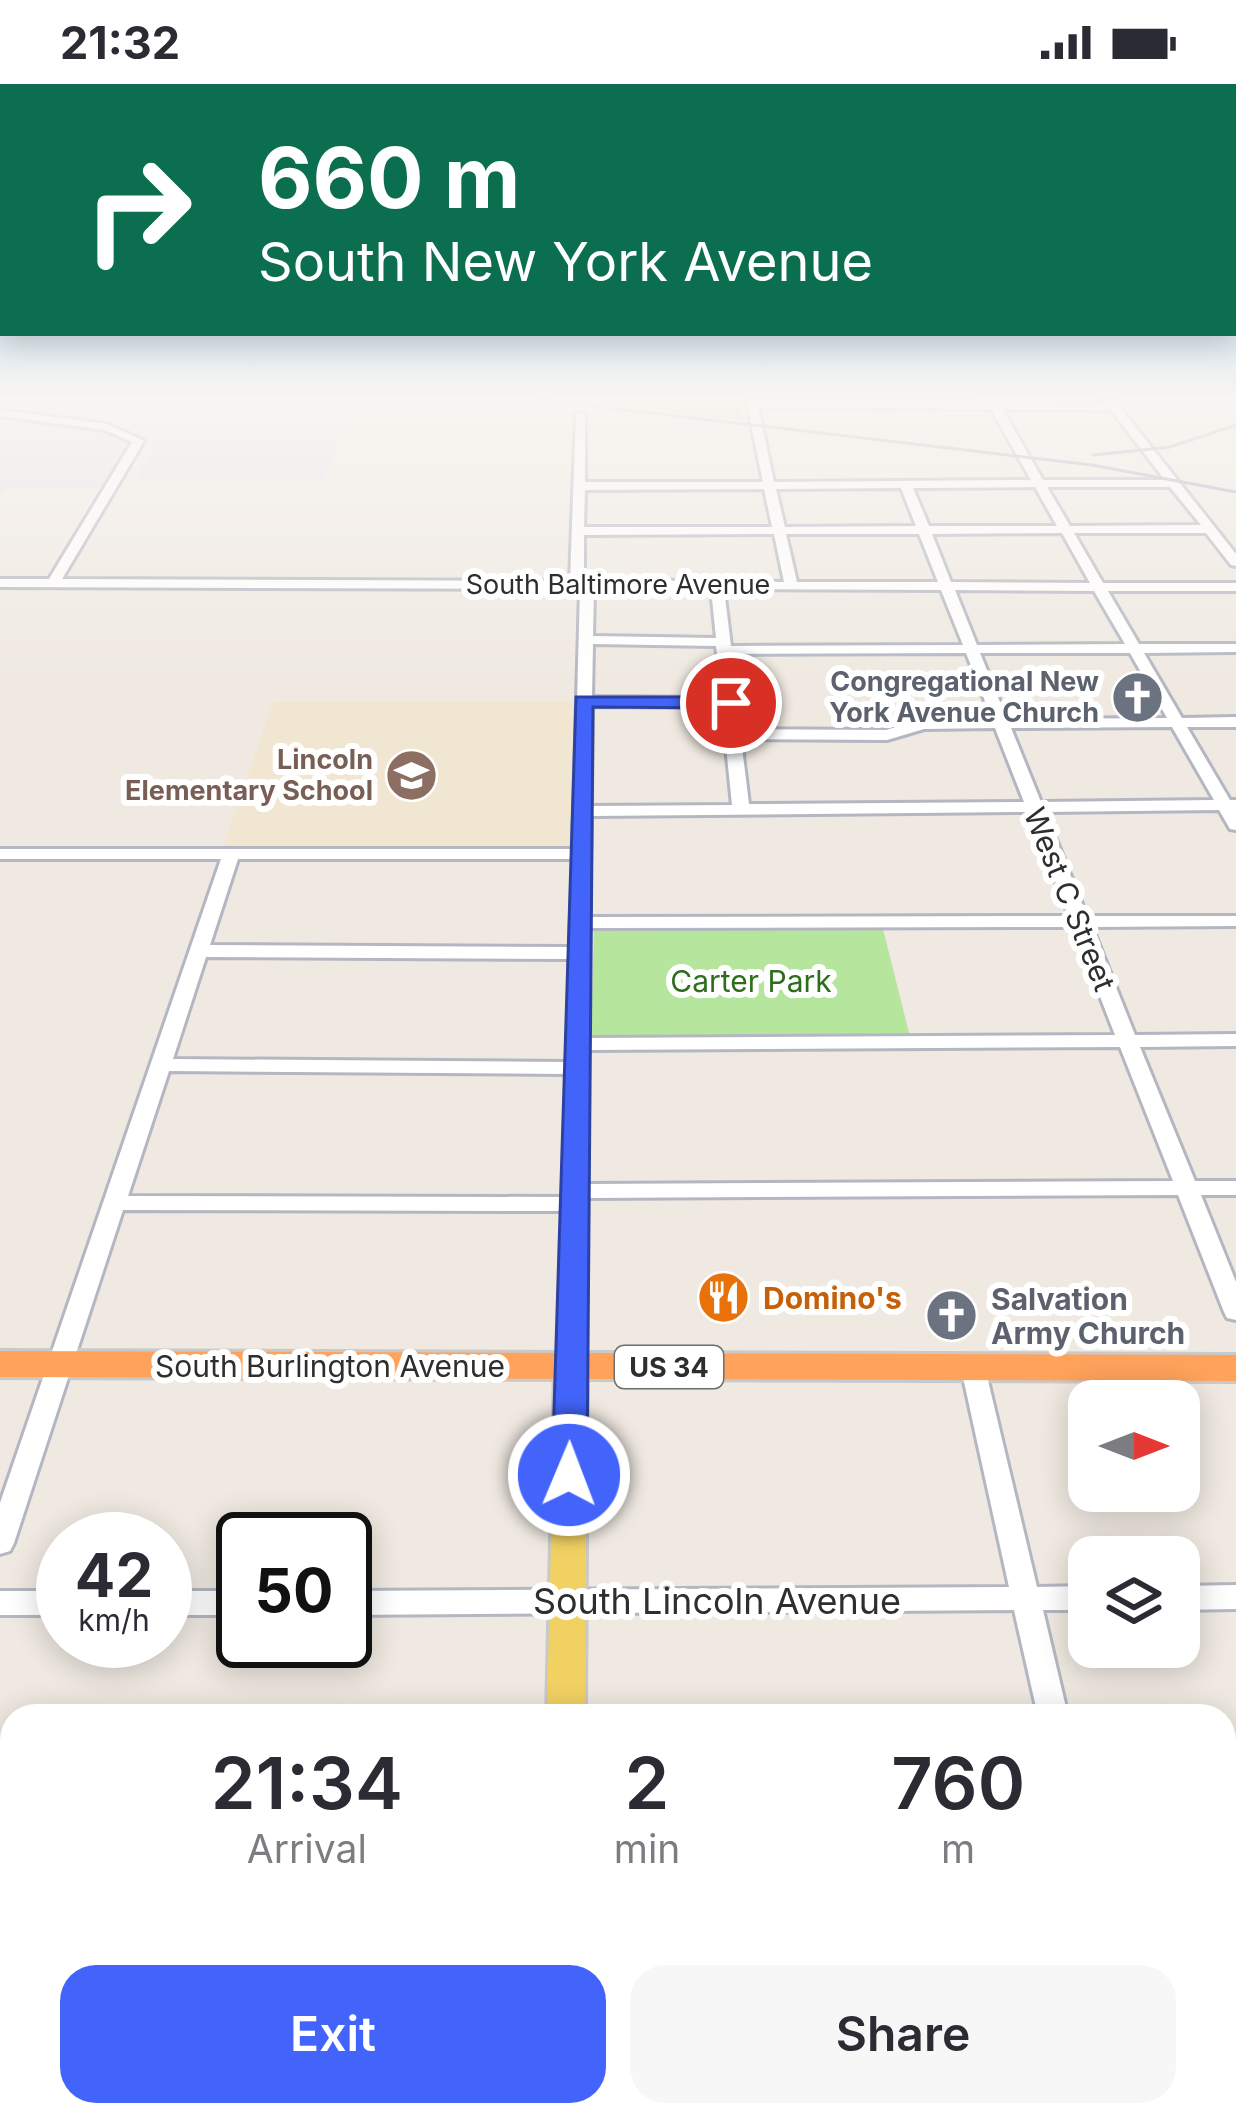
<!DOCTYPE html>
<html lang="en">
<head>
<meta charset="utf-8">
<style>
  :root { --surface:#fff; --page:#f7f7f7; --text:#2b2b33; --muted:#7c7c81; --accent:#4264fb }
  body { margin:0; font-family:Inter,sans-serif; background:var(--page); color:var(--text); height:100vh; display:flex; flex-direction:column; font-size:45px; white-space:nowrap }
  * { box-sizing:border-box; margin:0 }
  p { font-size:39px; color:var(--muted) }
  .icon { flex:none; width:66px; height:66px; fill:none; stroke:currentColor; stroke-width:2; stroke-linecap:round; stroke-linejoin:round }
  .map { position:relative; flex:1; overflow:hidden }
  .sheet { position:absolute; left:0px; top:1620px; width:1236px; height:423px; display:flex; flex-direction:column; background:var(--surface); border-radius:36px 36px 0 0; box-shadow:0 6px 30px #0003 }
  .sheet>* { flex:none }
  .banner { position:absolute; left:0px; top:0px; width:1236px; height:252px; box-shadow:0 6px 30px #0003; background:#0b6e4f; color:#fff; overflow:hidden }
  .needle { width:78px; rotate:90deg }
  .buttons { position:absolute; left:1068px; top:1296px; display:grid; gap:24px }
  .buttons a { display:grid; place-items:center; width:132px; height:132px; border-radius:24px; background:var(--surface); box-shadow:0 6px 30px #0003; font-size:60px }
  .speed { position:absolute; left:36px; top:1428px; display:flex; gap:24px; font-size:60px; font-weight:700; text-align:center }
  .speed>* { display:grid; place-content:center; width:156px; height:156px; border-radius:50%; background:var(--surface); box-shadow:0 6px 30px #0003; line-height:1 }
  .speed small { font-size:30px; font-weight:400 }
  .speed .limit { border:6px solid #111; border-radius:18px; background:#fff; color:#111 }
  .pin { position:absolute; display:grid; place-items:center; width:102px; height:102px; color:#fff; margin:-51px; border:6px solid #fff; border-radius:50%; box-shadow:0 3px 12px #0007 }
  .me { position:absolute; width:132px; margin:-66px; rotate:1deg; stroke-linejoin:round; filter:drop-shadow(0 0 9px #0008) }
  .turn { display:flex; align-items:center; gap:42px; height:252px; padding:0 60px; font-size:54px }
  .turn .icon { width:156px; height:156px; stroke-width:2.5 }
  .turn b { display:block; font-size:84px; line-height:102px }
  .eta { display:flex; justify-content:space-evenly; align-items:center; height:204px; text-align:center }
  .eta b { font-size:72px; font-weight:600; line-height:84px }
  .primary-button { display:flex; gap:24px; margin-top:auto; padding:24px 60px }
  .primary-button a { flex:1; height:138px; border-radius:36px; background:var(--accent); color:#fff; font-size:48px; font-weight:600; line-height:138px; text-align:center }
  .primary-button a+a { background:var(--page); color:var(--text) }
  .status { display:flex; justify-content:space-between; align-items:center; height:84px; padding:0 60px; background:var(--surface); direction:ltr }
  .status svg { height:33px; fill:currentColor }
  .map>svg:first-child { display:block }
  .industrial { fill:#e3e1e8 }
  .education { fill:#f0e6d1 }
  .green { fill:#b6e59e }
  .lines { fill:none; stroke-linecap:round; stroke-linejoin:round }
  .minor-casing { stroke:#b4b7c1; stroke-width:6 }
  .major-casing { stroke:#c9c9c9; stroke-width:6 }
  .highway-casing { stroke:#c9c9c9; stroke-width:6 }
  .minor { fill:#fff; fill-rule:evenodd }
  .major { fill:#f2d163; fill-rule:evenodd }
  .highway { fill:#ffa35c; fill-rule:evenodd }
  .rail { stroke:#a3a6b8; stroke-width:3 }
  .route { fill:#4264fb; stroke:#2b41a3; stroke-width:3 }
  .labels { text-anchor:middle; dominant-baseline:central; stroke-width:12; stroke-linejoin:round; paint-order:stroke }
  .far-street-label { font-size:27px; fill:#2e2e2e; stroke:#fff }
  .far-worship-label { font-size:27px; font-weight:bold; fill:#5b616d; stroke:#fff; text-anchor:end }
  .far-education-label { font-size:27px; font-weight:bold; fill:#785e54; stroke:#fff; text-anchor:end }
  .shield { fill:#fff; stroke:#6d6d6d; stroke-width:3 }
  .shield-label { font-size:27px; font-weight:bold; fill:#2e2e2e }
  .street-label { font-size:30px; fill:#2e2e2e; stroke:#fff }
  .park-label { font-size:30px; fill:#2c6e1b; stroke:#fff }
  .food-label { font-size:30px; font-weight:bold; fill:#c56008; stroke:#fff; text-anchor:start }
  .worship-label { font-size:30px; font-weight:bold; fill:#5b616d; stroke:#fff; text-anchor:start }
  .near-street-label { font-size:36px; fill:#2e2e2e; stroke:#fff }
</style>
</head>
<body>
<div class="status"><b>21:32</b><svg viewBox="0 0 49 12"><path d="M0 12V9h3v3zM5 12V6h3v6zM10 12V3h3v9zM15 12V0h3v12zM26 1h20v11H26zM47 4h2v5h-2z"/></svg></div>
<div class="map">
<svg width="1236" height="2041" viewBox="0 0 1236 2041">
  <rect width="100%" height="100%" fill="#efe9e1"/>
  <!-- industrial -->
  <g class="industrial">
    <path d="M129,316H345L349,332L324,396L135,397L157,356L146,344L95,334Z"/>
    <path d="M0,332L99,345L121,354L123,368L99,405H5L0,411Z"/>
  </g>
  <!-- education -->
  <path class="education" d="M273,618H579L573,764H223Z"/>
  <!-- green -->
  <g class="green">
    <path d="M565,316H739L743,336Z"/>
    <path d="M882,841L910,953H591L594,843Z"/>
  </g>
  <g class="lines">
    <defs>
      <g id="minor">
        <path d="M746,316L1106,320L1103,316H1114L1236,470V482L1231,481L1206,449H1074L1103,499H1236V507H1108L1139,560H1236V568L1144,569L1182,634L1236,633V643H1187L1230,716H1236V746L1230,745L1219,726L1045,728L1087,832H1236V842L1092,843L1135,951L1236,950V962L1140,963L1195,1097H1236V1111H1201L1236,1198V1236L1227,1234L1224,1228L1178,1111L586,1114L583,1283L580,1289H562L559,1283L563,1127L123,1126L14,1459L10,1467L0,1470V1419L221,775H0V765H573L580,505L0,503V495H49L132,358L105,346L0,332V326L107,340L144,357L62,495L570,497L576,329L585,331V398H763ZM758,323L991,325L1031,396L774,398ZM1002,325L1111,326L1165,396H1043ZM1035,403L1057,442H929L913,404ZM1047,403H1170L1201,441L1070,442ZM901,404L916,442L785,443L776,405ZM764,405L772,443H584L585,406ZM1062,449L1090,499L951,498L932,450ZM774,450L784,498L584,496V451ZM786,450H919L938,498H797ZM594,505H711L716,554L593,552ZM724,505L941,506L963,561L731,562ZM955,506L1094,507L1125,560L977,561ZM593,560L716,562L722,614L592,613ZM966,569L992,635H923L886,646L740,645L731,570ZM980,569H1130L1167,634L1007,635ZM592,622L722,623L732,721L591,722ZM1172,643L1214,716L1041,718L1011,644ZM995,644L1024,718L749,720L741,655L887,656L924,645ZM1028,728L1069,832L589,833L591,732ZM238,775H573L570,863L210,861ZM1073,843L1115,951L588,954L589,844ZM206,873L570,875L567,978L173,975ZM1120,963L1173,1097L586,1100L588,966ZM169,987L567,990L563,1113L128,1112Z"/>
        <path d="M973,1275L982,1278L985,1284L1037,1503L1089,1502V1526H1043L1068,1632H1038L1014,1526L345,1531V1507L1009,1503L961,1284L964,1278Z"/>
        <path d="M1236,1501V1525L1179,1526V1502Z"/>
        <rect x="0" y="1507" width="63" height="24"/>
        <rect x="165" y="1507" width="78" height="24"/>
        <rect x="0" y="1786" width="12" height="30"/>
        <rect x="1224" y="1790" width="12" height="30"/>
        <path d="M1123,2031H1159L1161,2041H1125Z"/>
      </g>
      <g id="major">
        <path d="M571,1272L582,1275L587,1283L585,1632H547L555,1283L560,1275Z"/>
        <rect x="538" y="2031" width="46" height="10"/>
      </g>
      <path id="highway" d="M0,1267L1236,1271V1297L0,1293Z"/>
    </defs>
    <!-- minor casing -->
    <use href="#minor" class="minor-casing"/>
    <!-- major casing -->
    <use href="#major" class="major-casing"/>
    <!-- highway casing -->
    <use href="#highway" class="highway-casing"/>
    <!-- minor -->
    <use href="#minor" class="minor"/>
    <!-- major -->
    <use href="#major" class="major"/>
    <!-- highway -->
    <use href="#highway" class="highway"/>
    <!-- rail -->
    <g class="rail">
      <path d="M541,316L1092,381L1236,408"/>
      <path d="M1093,371L1170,363L1236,341"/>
    </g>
  </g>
  <!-- sky -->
  <linearGradient id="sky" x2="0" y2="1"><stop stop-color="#7abfeb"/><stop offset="0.52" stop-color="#f8f5f2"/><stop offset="1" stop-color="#f8f5f2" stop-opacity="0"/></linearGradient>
  <rect width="1236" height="602" fill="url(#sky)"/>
  <!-- route -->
  <path class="route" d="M576,613H731L741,619L731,624L593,623L587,1391L582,1400H557L552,1391Z"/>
  <!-- icons -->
  <defs>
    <symbol id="church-disc" viewBox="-11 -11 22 22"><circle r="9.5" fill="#6b7280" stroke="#fff"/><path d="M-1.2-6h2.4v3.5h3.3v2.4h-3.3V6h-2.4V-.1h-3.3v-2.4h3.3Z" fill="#fff"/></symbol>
    <symbol id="school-disc" viewBox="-11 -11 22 22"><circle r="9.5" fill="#8d6e63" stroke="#fff"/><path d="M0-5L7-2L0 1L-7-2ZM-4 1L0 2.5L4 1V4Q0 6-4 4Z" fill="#fff"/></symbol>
    <symbol id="restaurant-disc" viewBox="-11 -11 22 22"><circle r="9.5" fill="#e8710a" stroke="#fff"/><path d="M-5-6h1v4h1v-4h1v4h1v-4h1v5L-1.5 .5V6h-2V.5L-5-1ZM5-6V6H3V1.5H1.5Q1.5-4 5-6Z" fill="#fff"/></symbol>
  </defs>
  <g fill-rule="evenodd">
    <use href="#church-disc" x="1108" y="584" width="59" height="59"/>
    <use href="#school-disc" x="382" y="662" width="59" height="59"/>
    <use href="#restaurant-disc" x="694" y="1184" width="59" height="59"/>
    <use href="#church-disc" x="922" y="1202" width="59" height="59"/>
  </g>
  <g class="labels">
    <!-- far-street labels -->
    <g class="far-street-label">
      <text x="618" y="500">South Baltimore Avenue</text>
    </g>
    <!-- far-worship labels -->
    <g class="far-worship-label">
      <text x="1099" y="597">Congregational New<tspan x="1099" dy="31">York Avenue Church</tspan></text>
    </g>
    <!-- far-education labels -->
    <g class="far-education-label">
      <text x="373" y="675">Lincoln<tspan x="373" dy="31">Elementary School</tspan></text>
    </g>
    <!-- shield labels -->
    <rect class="shield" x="615" y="1262" width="108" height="42" rx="9"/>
    <g class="shield-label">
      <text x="669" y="1283">US 34</text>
    </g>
    <!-- street labels -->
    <g class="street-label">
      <text transform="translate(1070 815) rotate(68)">West C Street</text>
      <text x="330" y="1282">South Burlington Avenue</text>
    </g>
    <!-- park labels -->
    <g class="park-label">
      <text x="751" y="897">Carter Park</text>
    </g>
    <!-- food labels -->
    <g class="food-label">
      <text x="763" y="1214">Domino's</text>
    </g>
    <!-- worship labels -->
    <g class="worship-label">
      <text x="991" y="1215">Salvation<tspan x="991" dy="34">Army Church</tspan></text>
    </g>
    <!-- near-street labels -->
    <g class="near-street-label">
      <text x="717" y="1517">South Lincoln Avenue</text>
    </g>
  </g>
</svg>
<div class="buttons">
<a><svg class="needle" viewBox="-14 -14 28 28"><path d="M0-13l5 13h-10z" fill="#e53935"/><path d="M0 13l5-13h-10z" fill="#7c7c81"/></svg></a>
<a><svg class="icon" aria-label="layers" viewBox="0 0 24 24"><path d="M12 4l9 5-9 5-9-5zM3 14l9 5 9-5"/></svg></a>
</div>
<div class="speed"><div>42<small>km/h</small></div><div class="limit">50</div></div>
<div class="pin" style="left:731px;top:619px;background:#d93025"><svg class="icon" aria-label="arrive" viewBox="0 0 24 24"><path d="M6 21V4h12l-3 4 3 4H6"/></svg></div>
<svg class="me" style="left:569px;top:1391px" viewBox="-20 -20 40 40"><circle r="17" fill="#4264fb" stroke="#fff" stroke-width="3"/><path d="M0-11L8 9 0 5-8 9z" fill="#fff"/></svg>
<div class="banner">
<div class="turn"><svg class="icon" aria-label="right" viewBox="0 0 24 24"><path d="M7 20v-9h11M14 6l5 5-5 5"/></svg><div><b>660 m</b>South New York Avenue</div></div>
</div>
<section class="sheet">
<div class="eta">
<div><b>21:34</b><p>Arrival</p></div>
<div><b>2</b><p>min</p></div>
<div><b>760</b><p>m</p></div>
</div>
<div class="primary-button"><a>Exit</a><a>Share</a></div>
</section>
</div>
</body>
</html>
